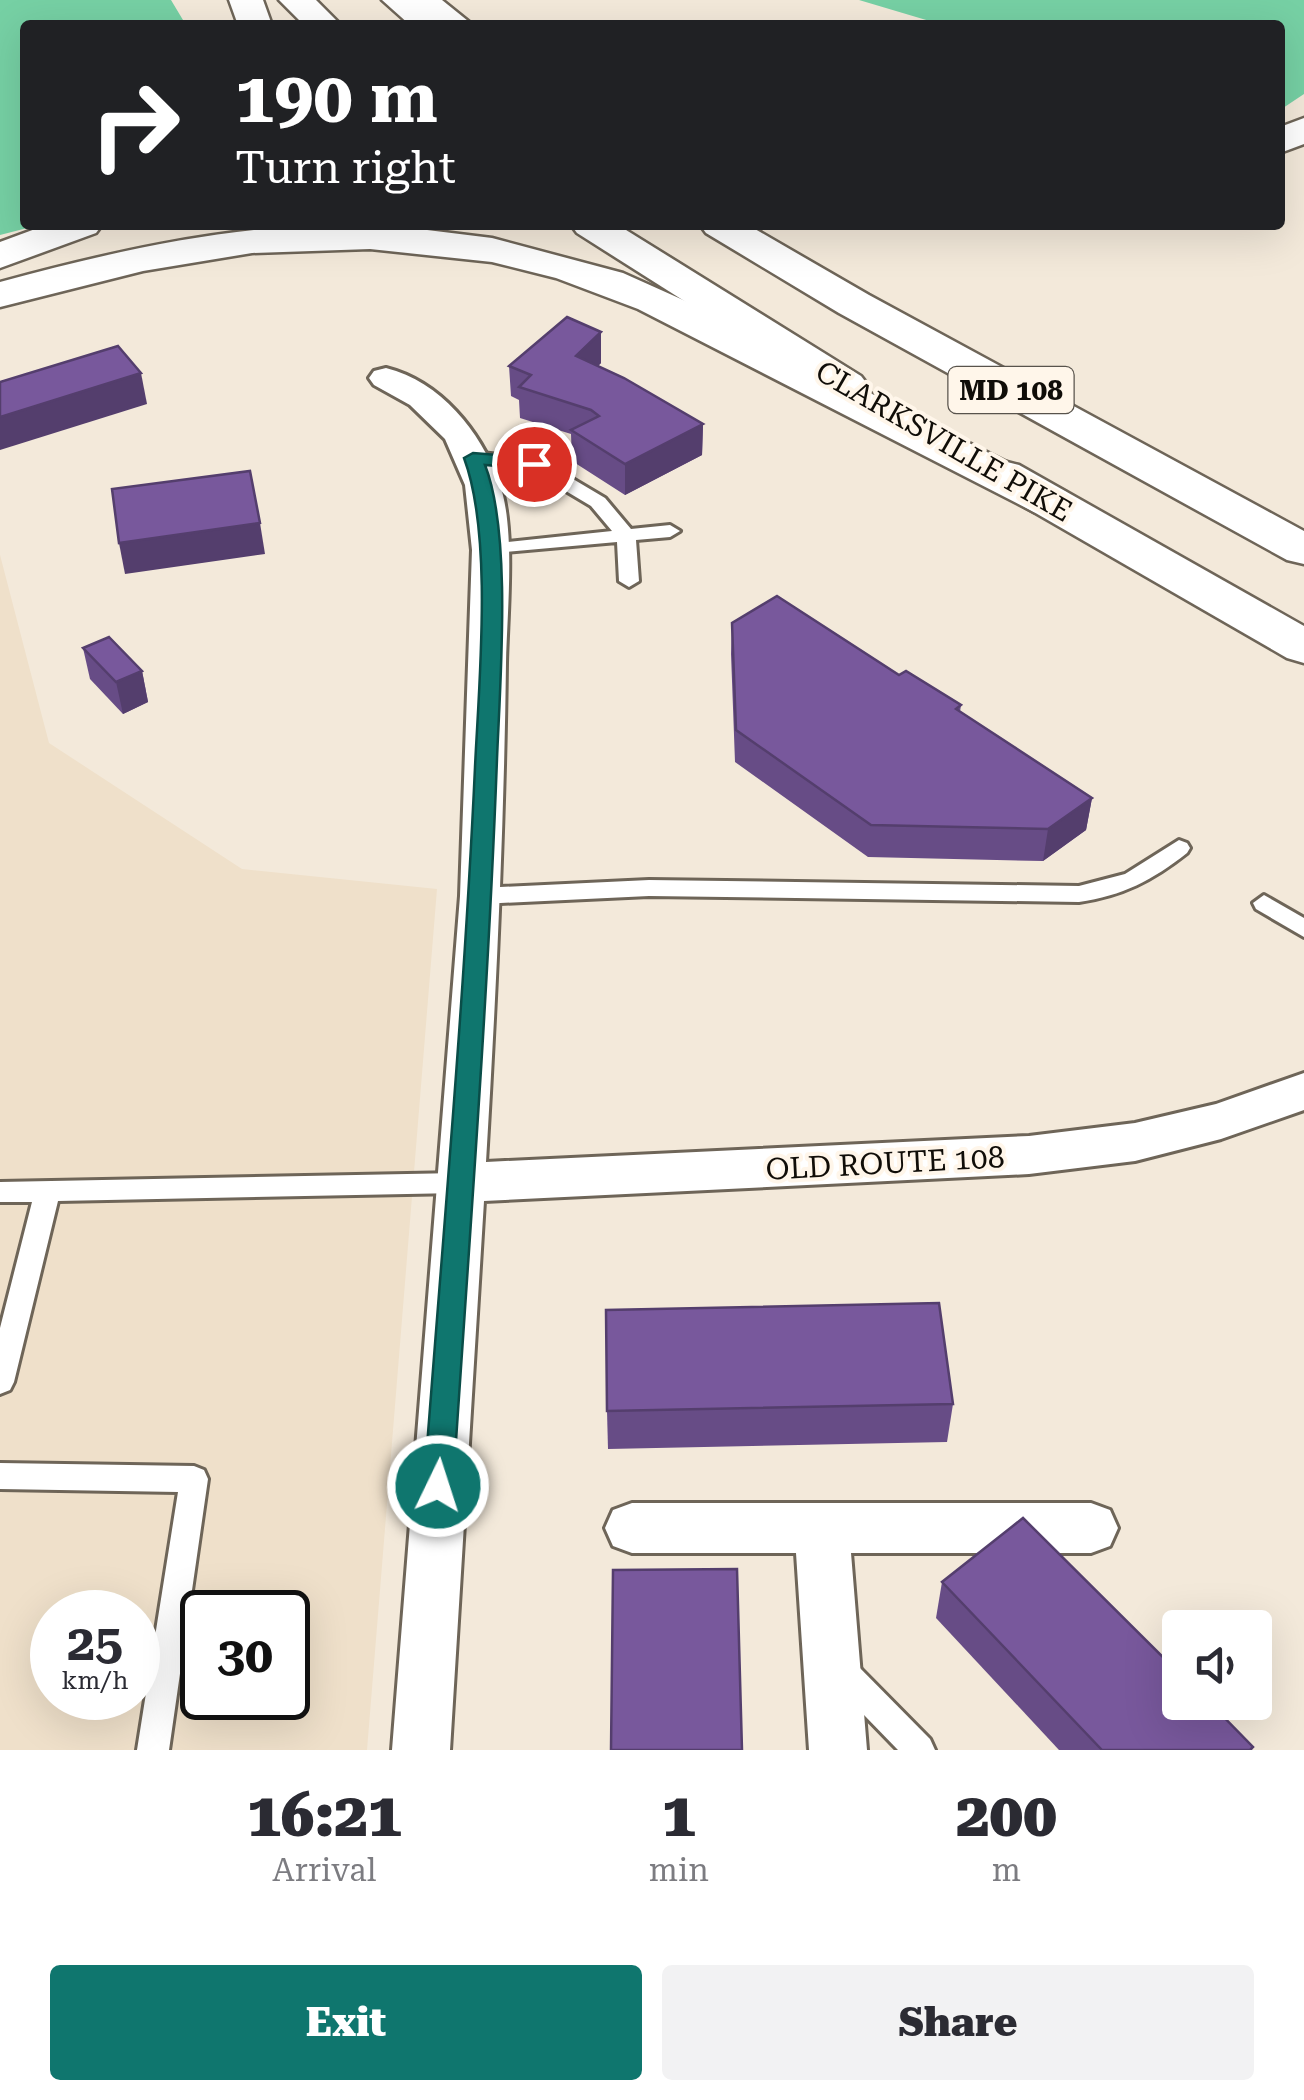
<!DOCTYPE html>
<html lang="en">
<head>
<meta charset="utf-8">
<style>
  :root { --surface:#fff; --page:#f2f2f3; --text:#2b2b33; --muted:#7c7c81; --accent:#0f766e }
  body { margin:0; font-family:"Roboto Serif",serif; background:var(--page); color:var(--text); height:100vh; display:flex; flex-direction:column; font-size:38px; white-space:nowrap }
  * { box-sizing:border-box; margin:0 }
  p { font-size:32px; color:var(--muted) }
  .icon { flex:none; width:55px; height:55px; fill:none; stroke:currentColor; stroke-width:2; stroke-linecap:round; stroke-linejoin:round }
  .map { position:relative; height:1750px; overflow:hidden }
  .sheet { display:flex; flex-direction:column; background:var(--surface); flex:1 }
  .sheet>* { flex:none }
  .guide { position:absolute; left:20px; top:20px; width:1265px; height:210px; border-radius:10px; box-shadow:0 10px 40px #0002; background:#202124; color:#fff; overflow:hidden }
  .controls { position:absolute; left:1162px; top:1610px; display:grid; gap:20px }
  .controls a { display:grid; place-items:center; width:110px; height:110px; border-radius:10px; background:var(--surface); box-shadow:0 10px 40px #0002; font-size:50px }
  .speed { position:absolute; left:30px; top:1590px; display:flex; gap:20px; font-size:50px; font-weight:700; text-align:center }
  .speed>* { display:grid; place-content:center; width:130px; height:130px; border-radius:50%; background:var(--surface); box-shadow:0 10px 40px #0002; line-height:1 }
  .speed small { font-size:25px; font-weight:400 }
  .speed .limit { border:5px solid #111; border-radius:15px; background:#fff; color:#111 }
  .pin { position:absolute; display:grid; place-items:center; width:85px; height:85px; color:#fff; margin:-42px; border:5px solid #fff; border-radius:50%; box-shadow:0 2px 10px #0007 }
  .me { position:absolute; width:110px; margin:-55px; rotate:4deg; stroke-linejoin:round; filter:drop-shadow(0 0 8px #0008) }
  .turn { display:flex; align-items:center; gap:35px; height:210px; padding:0 50px; font-size:45px }
  .turn .icon { width:130px; height:130px; stroke-width:2.5 }
  .turn b { display:block; font-size:70px; line-height:85px }
  .eta { display:flex; justify-content:space-evenly; align-items:center; height:170px; text-align:center }
  .eta b { font-size:60px; font-weight:800; line-height:70px }
  .button { display:flex; gap:20px; margin-top:auto; padding:20px 50px }
  .button a { flex:1; height:115px; border-radius:10px; background:var(--accent); color:#fff; font-size:40px; font-weight:800; line-height:115px; text-align:center }
  .button a+a { background:var(--page); color:var(--text) }
  .map>svg:first-child { display:block }
  .built { fill:#efe0ca; fill-rule:evenodd }
  .green { fill:#76d0a4 }
  .lines { fill:none; stroke-linecap:round; stroke-linejoin:round }
  .lane-casing { stroke:#6e6558; stroke-width:6 }
  .street-casing { stroke:#6e6558; stroke-width:6 }
  .primary-casing { stroke:#6e6558; stroke-width:5 }
  .highway-casing { stroke:#6e6558; stroke-width:5 }
  .lane { fill:#fff; fill-rule:evenodd }
  .street { fill:#fff; fill-rule:evenodd }
  .primary { fill:#fff; fill-rule:evenodd }
  .highway { fill:#fff; fill-rule:evenodd }
  .wall { fill:#674c86 }
  .shaded-wall { fill:#543e6d }
  .building { fill:#78589c; stroke:#543e6d; stroke-width:2.5 }
  .route { fill:#0f766e; stroke:#0a4d48; stroke-width:2.5 }
  .labels { text-anchor:middle; dominant-baseline:central; stroke-width:8; stroke-linejoin:round; paint-order:stroke }
  .shield { fill:#fff6ea; stroke:#58534c; stroke-width:2.5 }
  .shield-label { font-size:28px; font-weight:bold; fill:#100d08 }
  .street-label { font-size:30px; fill:#100d08; stroke:#fff6ea }
</style>
</head>
<body>
<div class="map">
<svg width="1304" height="1750" viewBox="0 0 1304 1750">
  <rect width="100%" height="100%" fill="#f3e9da"/>
  <!-- built -->
  <path class="built" d="M0,555L49,743L242,869L437,889L367,1750H0ZM52,1612H138V1698H52ZM202,1612H288V1698H202Z"/>
  <!-- green -->
  <g class="green">
    <path d="M0,0H171L186,25H25V225H39L0,235Z"/>
    <path d="M859,0H1304V94L1280,110V25H943Z"/>
  </g>
  <g class="lines">
    <defs>
      <g id="lane">
        <path d="M473,452L541,460L605,498L631,529L670,525L680,531L670,537L636,540L639,581L629,587L619,581L617,542L483,554L480,550L490,544L612,531L591,506L529,469L467,462V454Z"/>
        <path d="M1179,840L1187,843L1190,848L1187,853C1153,880 1122,896 1079,902L649,896L481,904L470,896L481,888L649,880L1079,886L1125,874Z"/>
        <path d="M1264,895L1304,918V937L1256,909L1253,903Z"/>
        <path d="M458,1173L467,1176L471,1183L467,1190L458,1193L58,1201L14,1382L10,1390L0,1394V1328L32,1202H0V1182Z"/>
        <path d="M0,1463L194,1466L204,1470L208,1479L169,1750H137L178,1492L0,1489Z"/>
        <path d="M841,1655L852,1660L930,1739L935,1750H898L830,1680L826,1670L830,1660Z"/>
      </g>
      <g id="street">
        <path d="M386,368C441,382 480,431 499,482C516,527 507,613 506,663C504,830 496,996 486,1162L1029,1136L1135,1123L1216,1104L1304,1073V1110L1221,1139L1135,1161L1029,1174L484,1201L450,1750H392L460,896L472,550L465,485L445,439L410,405L374,385L369,378L374,371Z"/>
        <path d="M632,1503H1091L1110,1510L1118,1528L1110,1546L1091,1553H851L867,1750H809L796,1553H632L613,1546L605,1528L613,1510Z"/>
      </g>
      <g id="primary">
        <path d="M279,0H316L341,25H304Z"/>
        <path d="M382,0H420L448,25H410Z"/>
        <path d="M571,225H618L861,376L868,385L861,394L846,398L831,394L577,233Z"/>
        <path d="M700,225H748L869,295L1304,531V564L1287,560L839,313L706,233Z"/>
        <path d="M1003,461L1019,465L1304,626V663L1287,658L987,485L980,475L987,465Z"/>
      </g>
      <g id="highway">
        <path d="M229,0H263L272,25H238Z"/>
        <path d="M403,0H442L473,25H433Z"/>
        <path d="M1304,118V144L1280,153V127Z"/>
        <path d="M46,225H102L96,233L0,268V242Z"/>
        <path d="M323,225L411,228L492,238L623,273L710,312L1066,492L1073,502L1066,512L1050,516L1034,512L638,309L556,278L492,262L370,249L252,253L143,271L0,307V282C107,253 212,229 323,225Z"/>
      </g>
    </defs>
    <!-- lane casing -->
    <use href="#lane" class="lane-casing"/>
    <!-- street casing -->
    <use href="#street" class="street-casing"/>
    <!-- primary casing -->
    <use href="#primary" class="primary-casing"/>
    <!-- highway casing -->
    <use href="#highway" class="highway-casing"/>
    <!-- lane -->
    <use href="#lane" class="lane"/>
    <!-- street -->
    <use href="#street" class="street"/>
    <!-- primary -->
    <use href="#primary" class="primary"/>
    <!-- highway -->
    <use href="#highway" class="highway"/>
  </g>
  <!-- wall -->
  <g class="wall">
    <path d="M601,332V363L598,366L703,424L702,455L625,495L572,461L571,434L520,418L519,400L511,396L509,366Z"/>
    <path d="M732,623L961,705L960,712L1092,798L1086,830L1043,861L868,857L735,762L731,654Z"/>
    <path d="M83,648L142,671L148,702L123,714L90,679Z"/>
    <path d="M953,1404L947,1442L608,1449L607,1411Z"/>
    <path d="M942,1582L1253,1747L1252,1750H1059L936,1618Z"/>
  </g>
  <!-- shaded-wall -->
  <g class="shaded-wall">
    <path d="M601,332V363L576,387V356Z"/>
    <path d="M141,373L147,404L0,450V417Z"/>
    <path d="M703,424L702,455L625,495V464Z"/>
    <path d="M260,523L265,554L125,574L119,543Z"/>
    <path d="M142,671L148,702L123,714L116,682Z"/>
    <path d="M1092,798L1086,830L1043,861L1048,829Z"/>
  </g>
  <!-- building -->
  <g class="building">
    <path d="M567,317L601,332L576,356L624,378L703,424L625,464L571,430L599,416L591,410L519,387L531,375L509,366Z"/>
    <path d="M118,346L141,373L0,417V382Z"/>
    <path d="M250,471L260,523L119,543L112,489Z"/>
    <path d="M777,596L899,675L906,671L961,705L956,709L1092,798L1048,829L871,825L736,730L732,623Z"/>
    <path d="M109,637L142,671L116,682L83,648Z"/>
    <path d="M939,1303L953,1404L607,1411L606,1310Z"/>
    <path d="M1023,1518L1180,1674V1702H1209L1253,1747L1250,1750H1102L942,1582Z"/>
    <path d="M737,1569L742,1750H611L613,1570Z"/>
  </g>
  <!-- route -->
  <path class="route" d="M473,453L534,458L543,464L534,469L485,465C512,534 500,682 497,759C488,1001 469,1243 453,1486L448,1495L438,1498L428,1495L424,1486C442,1246 464,1007 475,767C479,682 493,536 464,458Z"/>
  <g class="labels">
    <!-- shield labels -->
    <rect class="shield" x="948.5" y="367" width="125" height="46" rx="8"/>
    <g class="shield-label">
      <text x="1011" y="390">MD 108</text>
    </g>
    <!-- street labels -->
    <g class="street-label">
      <text transform="translate(944 441) rotate(30)">CLARKSVILLE PIKE</text>
      <text transform="translate(885 1163) rotate(-3)">OLD ROUTE 108</text>
    </g>
  </g>
</svg>
<div class="controls">
<a><svg class="icon" aria-label="sound" viewBox="0 0 24 24"><path d="M4 9h4l5-4v14l-5-4H4zM17 9q2 3 0 6"/></svg></a>
</div>
<div class="speed"><div>25<small>km/h</small></div><div class="limit">30</div></div>
<div class="pin" style="left:534px;top:464px;background:#d93025"><svg class="icon" aria-label="arrive" viewBox="0 0 24 24"><path d="M6 21V4h12l-3 4 3 4H6"/></svg></div>
<svg class="me" style="left:438px;top:1486px" viewBox="-20 -20 40 40"><circle r="17" fill="#0f766e" stroke="#fff" stroke-width="3"/><path d="M0-11L8 9 0 5-8 9z" fill="#fff"/></svg>
<div class="guide">
<div class="turn"><svg class="icon" aria-label="right" viewBox="0 0 24 24"><path d="M7 20v-9h11M14 6l5 5-5 5"/></svg><div><b>190 m</b>Turn right</div></div>
</div>
</div>
<section class="sheet">
<div class="eta">
<div><b>16:21</b><p>Arrival</p></div>
<div><b>1</b><p>min</p></div>
<div><b>200</b><p>m</p></div>
</div>
<div class="button"><a>Exit</a><a>Share</a></div>
</section>
</body>
</html>
